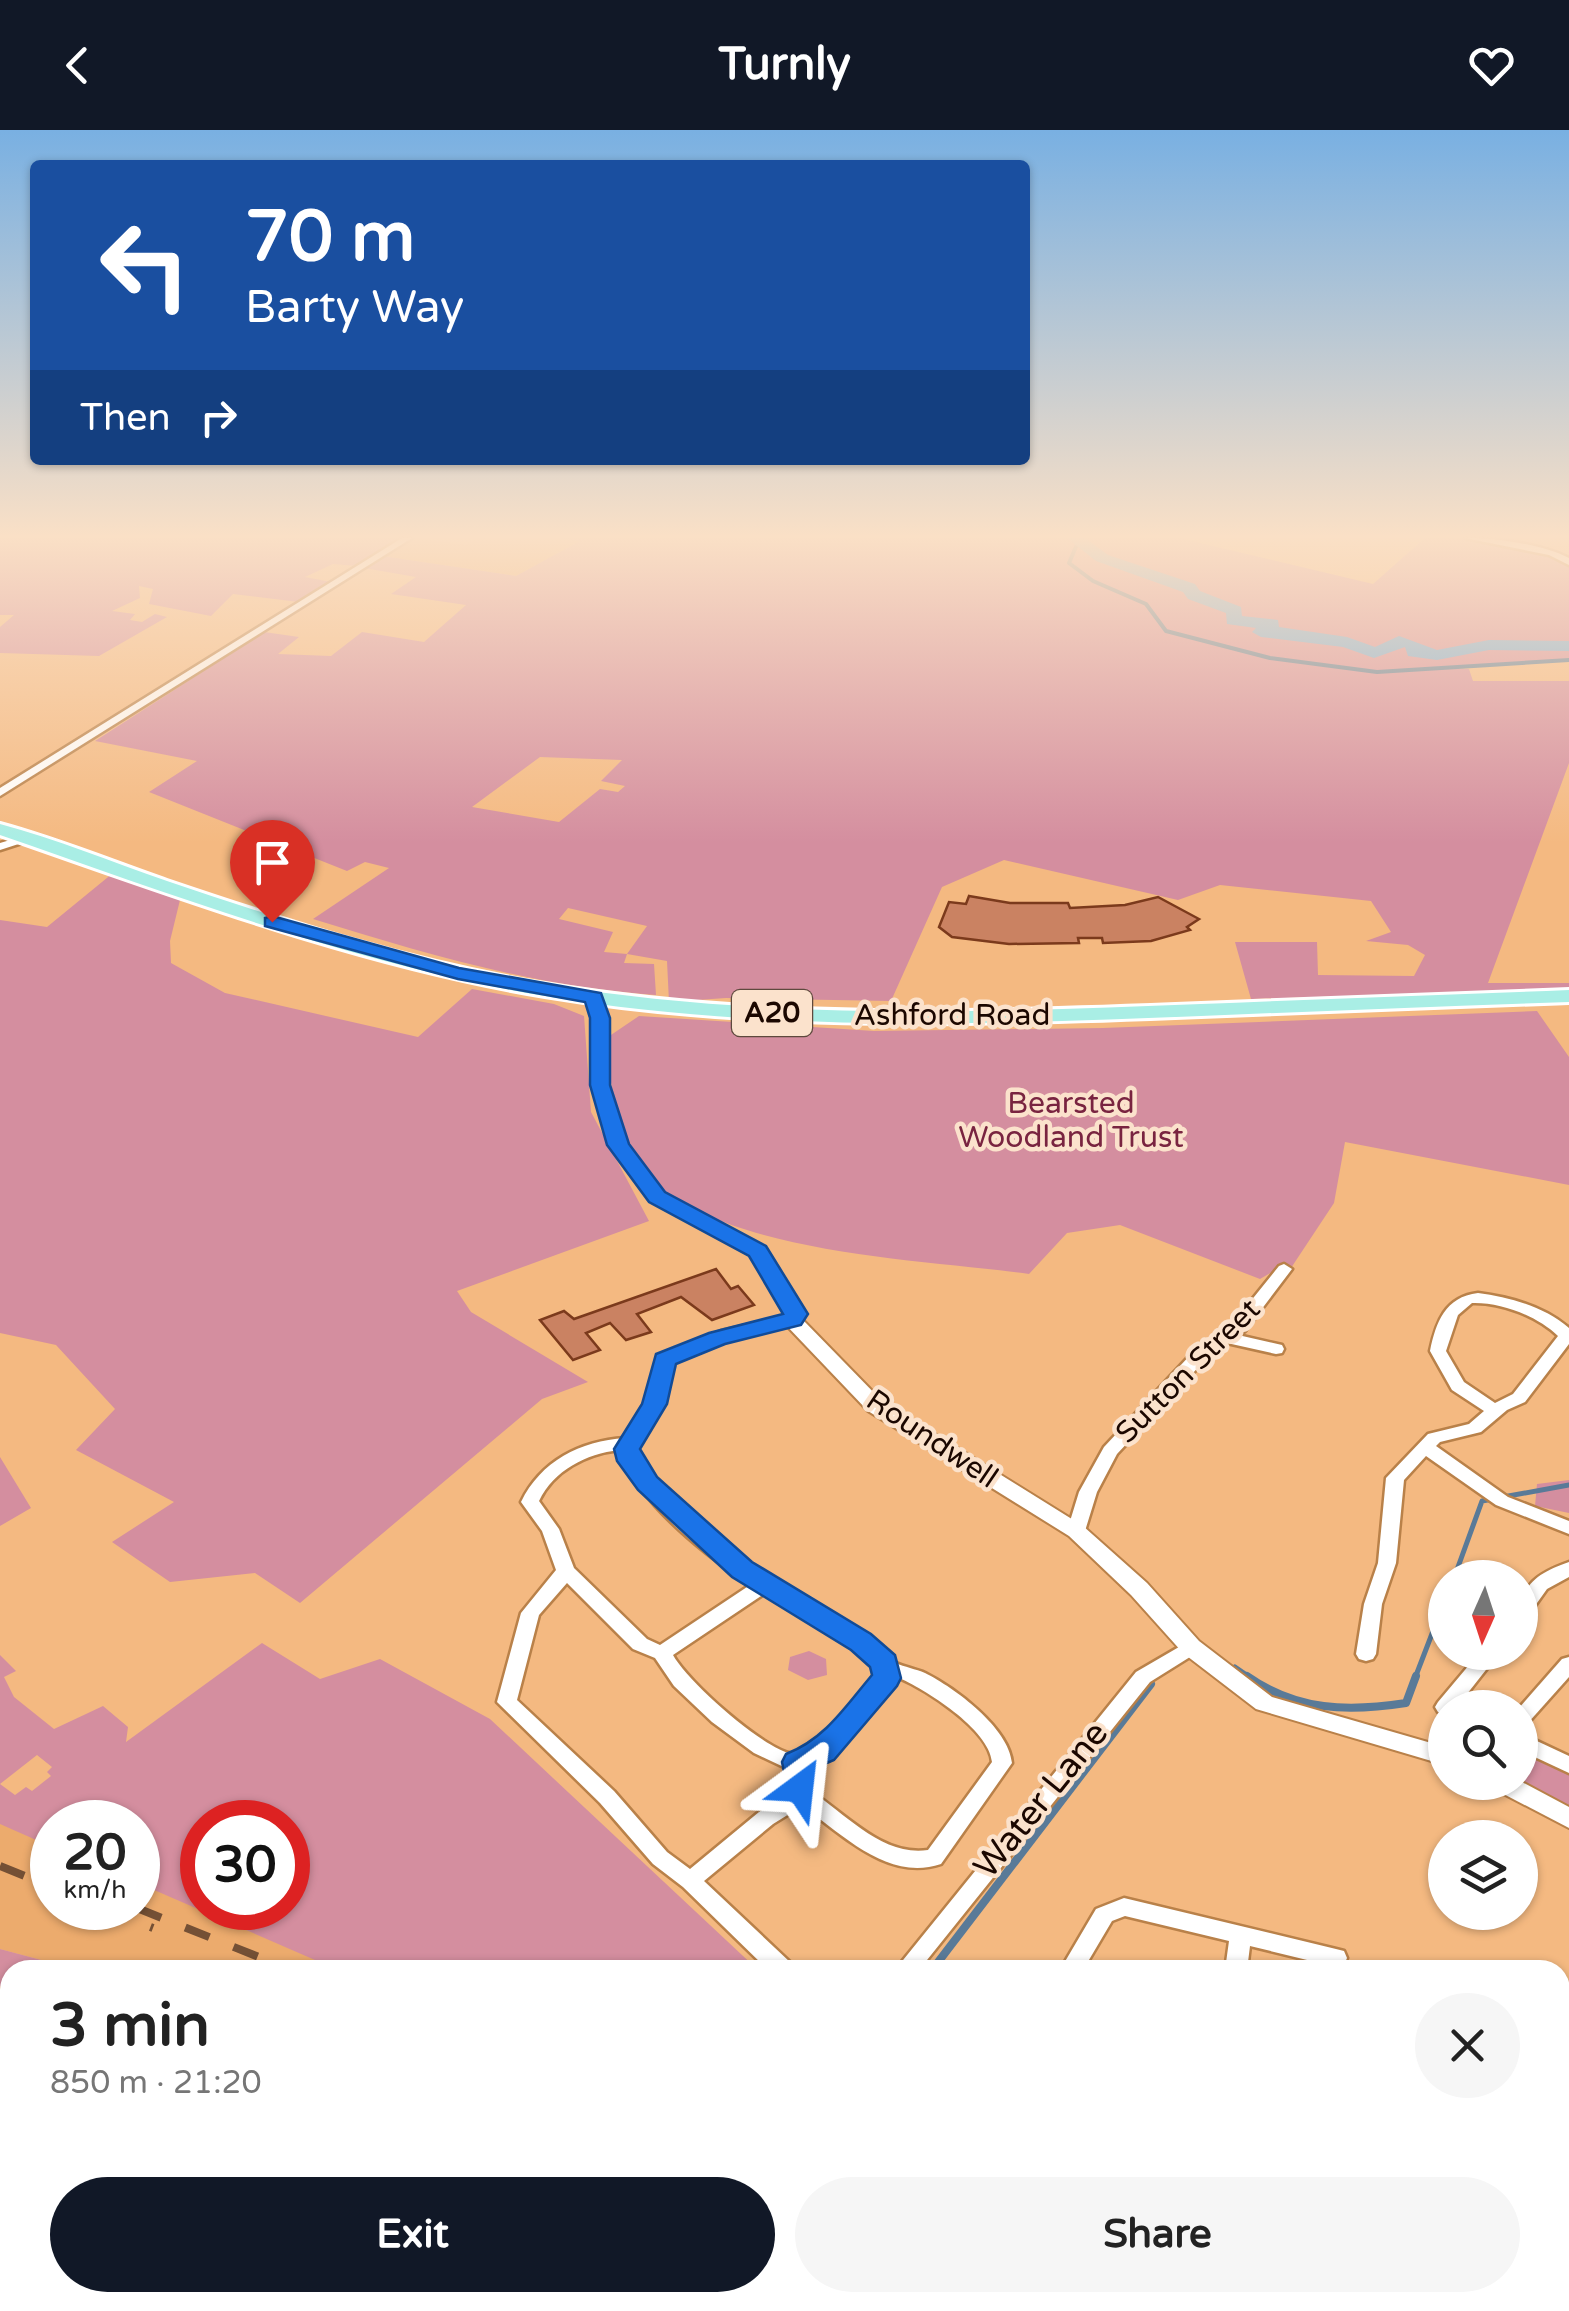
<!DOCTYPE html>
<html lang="en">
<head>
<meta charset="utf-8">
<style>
  :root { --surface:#fff; --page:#f6f6f6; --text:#222; --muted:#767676; --accent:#111827 }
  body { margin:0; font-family:"Varela Round",sans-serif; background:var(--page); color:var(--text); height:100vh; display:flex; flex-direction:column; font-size:38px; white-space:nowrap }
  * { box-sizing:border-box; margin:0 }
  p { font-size:32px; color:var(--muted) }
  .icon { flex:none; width:55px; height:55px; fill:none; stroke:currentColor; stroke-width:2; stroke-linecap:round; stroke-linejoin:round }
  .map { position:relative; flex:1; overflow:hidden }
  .sheet { position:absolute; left:0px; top:1830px; width:1570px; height:352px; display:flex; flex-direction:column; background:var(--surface); border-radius:30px 30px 0 0; box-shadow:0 2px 8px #0004 }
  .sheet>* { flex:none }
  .guide { position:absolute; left:30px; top:30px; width:1000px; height:305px; border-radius:10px; box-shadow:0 2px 8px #0004; background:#1a4fa0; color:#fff; overflow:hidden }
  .needle { width:65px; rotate:183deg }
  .fabs { position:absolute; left:1428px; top:1430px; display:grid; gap:20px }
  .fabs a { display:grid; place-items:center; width:110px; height:110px; border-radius:50%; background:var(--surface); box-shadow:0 2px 8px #0004; font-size:50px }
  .speed { position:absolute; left:30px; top:1670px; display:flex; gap:20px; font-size:50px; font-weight:700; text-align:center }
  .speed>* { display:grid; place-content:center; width:130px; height:130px; border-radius:50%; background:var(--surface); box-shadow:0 2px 8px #0004; line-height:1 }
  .speed small { font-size:25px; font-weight:400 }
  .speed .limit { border:15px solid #d22; background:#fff; color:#111 }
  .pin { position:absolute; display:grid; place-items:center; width:85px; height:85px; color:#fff; margin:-102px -42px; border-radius:50% 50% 50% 0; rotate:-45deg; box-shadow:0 0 10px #0007 }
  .pin .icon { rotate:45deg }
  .me { position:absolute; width:110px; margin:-55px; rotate:30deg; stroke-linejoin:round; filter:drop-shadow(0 0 8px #0008) }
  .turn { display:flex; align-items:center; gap:35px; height:210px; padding:0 50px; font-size:45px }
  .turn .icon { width:130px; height:130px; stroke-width:2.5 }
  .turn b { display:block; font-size:70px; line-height:85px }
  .then { display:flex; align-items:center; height:95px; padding:0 50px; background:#0003; gap:20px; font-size:38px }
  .round { display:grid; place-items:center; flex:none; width:105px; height:105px; border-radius:52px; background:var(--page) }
  .summary { display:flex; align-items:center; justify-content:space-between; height:170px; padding:0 50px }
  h1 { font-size:60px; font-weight:800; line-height:75px }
  .primary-button { display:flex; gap:20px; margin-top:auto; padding:20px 50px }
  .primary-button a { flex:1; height:115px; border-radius:60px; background:var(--accent); color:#fff; font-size:40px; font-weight:800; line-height:115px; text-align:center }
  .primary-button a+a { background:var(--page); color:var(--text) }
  header { display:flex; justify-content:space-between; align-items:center; height:130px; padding:0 50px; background:var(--accent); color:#fff; font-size:45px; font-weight:800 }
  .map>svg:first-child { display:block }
  .built { fill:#ecab6d }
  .green { fill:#d48e9f; fill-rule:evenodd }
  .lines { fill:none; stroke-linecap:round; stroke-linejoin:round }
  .stream-far2 { stroke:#597a98; stroke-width:4 }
  .stream-far1 { stroke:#597a98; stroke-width:5 }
  .stream { stroke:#597a98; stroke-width:8 }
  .river { fill:#73abd9; fill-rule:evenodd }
  .building { fill:#ca8262; stroke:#7b3a1c; stroke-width:2.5 }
  .minor-casing { stroke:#b98149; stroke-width:5 }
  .tertiary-casing { stroke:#b98149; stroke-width:4 }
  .primary-casing { stroke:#fff; stroke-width:6 }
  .minor { fill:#fff; fill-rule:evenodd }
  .tertiary { fill:#fff; fill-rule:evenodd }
  .primary { fill:#a9eee5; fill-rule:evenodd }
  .rail { stroke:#745035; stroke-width:8; stroke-dasharray:26 26; stroke-linecap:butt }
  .route { fill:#1a73e8; stroke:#114b97; stroke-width:2.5 }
  .labels { text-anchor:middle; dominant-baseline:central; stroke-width:9; stroke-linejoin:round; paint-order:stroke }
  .shield { fill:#fbe2cc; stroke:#5e493d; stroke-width:2.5 }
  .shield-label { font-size:28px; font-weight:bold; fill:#1b0700 }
  .street-label { font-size:30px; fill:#1b0700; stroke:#fbe2cc }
  .park-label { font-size:30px; fill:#792440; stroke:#fbe2cc }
  .near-street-label { font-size:35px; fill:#1b0700; stroke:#fbe2cc }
</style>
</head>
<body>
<header><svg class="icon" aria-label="back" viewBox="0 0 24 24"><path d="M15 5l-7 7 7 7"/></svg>Turnly<svg class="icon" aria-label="heart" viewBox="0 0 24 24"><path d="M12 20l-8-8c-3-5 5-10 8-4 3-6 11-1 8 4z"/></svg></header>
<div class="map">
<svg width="1569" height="2181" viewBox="0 0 1569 2181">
  <rect width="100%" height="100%" fill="#f4b981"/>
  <!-- built -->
  <g class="built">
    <path d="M413,408L467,415L477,408L582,410L516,446L382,426Z"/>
    <path d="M0,1672L52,1692V1778H138V1717L202,1778L350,1840H79L0,1819Z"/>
    <path d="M1403,2172L1420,2181H929L912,2173Z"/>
  </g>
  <!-- green -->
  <g class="green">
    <path d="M0,408H402L358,436L333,434L305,447L331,452L299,472L233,464L211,486L149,474L153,459L139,456L140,468L112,481L135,484L130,490L142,492L155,484L167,487L99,526L0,523V497L14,485H0Z"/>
    <path d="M557,408H1179L1373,454L1425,408C1471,408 1530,414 1569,437V529L1442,538L1469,539L1473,551H1569V633L1488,853H1569V859L1251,869L1235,812H1317L1318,845L1414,846L1425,825L1408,815L1366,811L1391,802L1371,771L1220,755L1178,770L1004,730L942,757L891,871L726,868L669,872L667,831L627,824L624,833L654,834L656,865C537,857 426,824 313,789L389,738L365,732L347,741L149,662L197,631L95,611L264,502L299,507L278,524L331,526L362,502L424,512L466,475L391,464L416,447L364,438L382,426L516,446L580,411ZM540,627L622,630L601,651L625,656L618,662L600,659L559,692L472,677ZM568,778L647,796L627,824L604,822L613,802L559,789Z"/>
    <path d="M113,743L180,770L170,811L171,833L225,863L418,907L472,859L554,874L584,886L591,982L649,1091L457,1161L471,1182L588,1252L542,1269L300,1473L255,1443L170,1452L112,1412L174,1372L76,1320L115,1279L56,1215L0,1203V790L47,797Z"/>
    <path d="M1537,881L1569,927V1055L1345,1012L1334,1073L1289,1141L1279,1138L1260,1149L1120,1095L1067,1103L1029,1144C921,1129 736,1125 654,1052C624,1025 607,947 605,909L639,886L874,901L1103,898Z"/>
    <path d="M0,1327L31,1378L0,1396Z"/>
    <path d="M1569,1350V1383L1535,1376L1537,1354Z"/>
    <path d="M262,1513L320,1549L380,1529L490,1589L758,1840H338L138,1753V1692H52V1717L0,1694V1525L16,1541L4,1547L14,1567L54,1599L103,1576L128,1597L126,1612ZM37,1625L52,1637L47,1642L51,1646L32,1661L26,1657L15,1665L0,1654ZM288,1692V1778H202V1692Z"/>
    <path d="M809,1521L826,1529L827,1545L808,1550L788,1540L790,1527Z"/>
    <path d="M1520,1615L1569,1638V1676L1520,1651Z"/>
    <path d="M0,1819L79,1840H10V1912L3,1926L10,1928V2172L135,2173L140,2181H0V1900L7,1886L0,1884V1873L8,1858L0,1856Z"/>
    <path d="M290,2173H690L685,2181H295Z"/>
  </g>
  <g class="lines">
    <!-- stream-far2 -->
    <path class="stream-far2" d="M1078,412L1069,433L1093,451L1146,474L1166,501L1270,528L1377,542L1569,530"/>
    <!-- stream-far1 -->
    <g class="stream-far1">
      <path d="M1503,1367L1569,1355"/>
      <path d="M1454,1448L1482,1371L1493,1369"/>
      <path d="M1235,1537L1251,1548"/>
      <path d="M1415,1548L1445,1470"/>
    </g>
    <!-- stream -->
    <g class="stream">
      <path d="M1247,1546C1297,1581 1348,1582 1406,1573L1416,1546"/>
      <path d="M932,1840L1151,1554"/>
      <path d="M951,2172L971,2181"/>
    </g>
    <!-- river -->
    <path class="river" d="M1067,408H1085L1108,425L1195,454L1200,461L1241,477L1242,486L1278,490L1279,497L1347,507L1375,517L1399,506L1437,520L1489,510L1569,511V521L1489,520L1437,530L1408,526L1405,517L1374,528L1343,517L1261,507L1252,502L1256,498L1227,494L1226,483L1188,469L1183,462L1096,431Z"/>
  </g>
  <!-- building -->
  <g class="building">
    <path d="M969,766L1010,773H1068L1070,778L1125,775L1158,767L1199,789L1187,797L1190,800L1151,811L1103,813L1102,808H1078L1079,813L1009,814L952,807L939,797L949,772L966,774Z"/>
    <path d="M716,1139L731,1159L738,1156L754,1175L712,1190L681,1167L637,1184L651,1202L626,1210L610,1193L586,1203L600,1220L573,1230L540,1190L564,1181L574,1189Z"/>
  </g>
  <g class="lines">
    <defs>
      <g id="minor">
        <path d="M402,408H412L0,666V658Z"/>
        <path d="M1465,408C1496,408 1542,414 1569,428V435L1549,425Z"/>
        <path d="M27,705L33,708L31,710L0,720V713Z"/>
        <path d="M1284,1134L1292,1139L1245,1201L1238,1205L1282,1215L1284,1219L1282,1223L1276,1224L1227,1213L1206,1229L1117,1324L1097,1362L1085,1401L1082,1405H1070L1067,1401L1079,1362L1104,1317L1194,1221L1233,1193L1279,1136Z"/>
        <path d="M1478,1163C1510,1167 1545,1177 1569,1198V1214L1525,1272L1507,1280L1481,1302L1440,1312L1436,1316L1508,1367L1569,1391V1404L1496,1375L1426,1326L1404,1350L1396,1433L1382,1474L1376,1524L1373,1529L1366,1531L1359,1529L1356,1524L1364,1474L1378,1433L1386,1348L1428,1304L1469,1294L1484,1281L1452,1260L1430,1221C1436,1192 1445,1167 1478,1163ZM1472,1173C1501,1172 1537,1186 1558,1206L1513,1264L1495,1273L1464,1252L1446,1221L1458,1185Z"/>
        <path d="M792,1185L798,1186L800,1190L798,1194L732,1209L672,1233L663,1274L636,1319C656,1368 731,1427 777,1454C801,1469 827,1479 850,1494C861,1501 872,1508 881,1517C886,1521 891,1530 896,1533C904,1537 916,1539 925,1543C955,1558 1009,1598 1012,1633L941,1734C887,1752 843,1704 802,1676L773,1694L704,1751L791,1833L794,1840H768L683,1757L653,1734L600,1673L497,1572L521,1483L556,1440L542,1401L521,1372C541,1331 580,1311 625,1308L647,1274L658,1226L721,1201ZM619,1320C640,1374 703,1423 750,1455L660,1515L647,1509L574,1438L559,1399L539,1371C554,1340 586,1324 619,1320ZM567,1453L633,1519L655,1528L674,1556L712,1592L754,1623L788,1639L791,1662L759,1682L690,1739L667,1722L614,1661L517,1570L539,1485ZM764,1464L838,1505L875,1535L877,1546C860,1566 830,1611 808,1621C803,1623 798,1625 793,1624C764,1620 687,1551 673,1525ZM897,1547C925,1559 989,1599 992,1632L928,1720C883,1727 846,1684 812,1662L808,1638C838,1628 881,1574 897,1547Z"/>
        <path d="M1569,1432V1447L1547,1459L1527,1487L1520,1489C1520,1454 1538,1443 1569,1432Z"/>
        <path d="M1191,1510L1198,1512L1200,1517L1198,1522L1150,1552L919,1840H895L1136,1542Z"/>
        <path d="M1480,1522H1500L1456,1578H1445V1584L1438,1582L1435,1577L1438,1572Z"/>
        <path d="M1569,1527V1547L1527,1594L1520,1597L1519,1578L1562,1529Z"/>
        <path d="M1520,1603L1569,1626V1643L1520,1620Z"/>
        <path d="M1124,1768L1336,1819L1344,1821L1347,1828L1344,1835L1336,1837L1250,1816L1247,1840H1225L1229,1811L1125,1786L1112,1791L1083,1840H1060L1096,1779Z"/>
        <path d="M1569,1885V1905L1560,1906V1886Z"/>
        <path d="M1560,2108L1569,2112V2136L1560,2132Z"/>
        <path d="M723,2172H750L747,2181H719Z"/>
      </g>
      <g id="tertiary">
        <path d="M594,862L602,867L608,888V955L626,1014L663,1063L763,1117L805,1184L802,1189L882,1271L1083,1396L1147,1453L1199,1511L1272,1567L1445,1617V1635L1256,1579L1183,1523L1131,1465L1069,1406L868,1281L785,1194L783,1190L787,1184L750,1125L651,1071L610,1015L592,955V888L586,867Z"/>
        <path d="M1520,1651L1569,1677V1698L1494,1659L1490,1652Z"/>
      </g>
      <path id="primary" d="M0,694C56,709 112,732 167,751C291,793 416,833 545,854C762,890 982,883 1201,874C1323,869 1446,865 1569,860V872C1446,876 1323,881 1201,886C982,895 761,902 545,866C358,835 179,767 0,705Z"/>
    </defs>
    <!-- minor casing -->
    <use href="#minor" class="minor-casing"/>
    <!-- tertiary casing -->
    <use href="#tertiary" class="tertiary-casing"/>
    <!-- primary casing -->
    <use href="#primary" class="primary-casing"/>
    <!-- minor -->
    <use href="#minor" class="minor"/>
    <!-- tertiary -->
    <use href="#tertiary" class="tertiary"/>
    <!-- primary -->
    <use href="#primary" class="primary"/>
    <!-- rail -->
    <g class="rail">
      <path d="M0,1736L52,1757"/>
      <path d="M102,1778L153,1798"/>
      <path d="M137,1778L291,1840"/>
      <path d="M1085,2172L1107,2181"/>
      <path d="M1129,2172L1150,2181"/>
    </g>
  </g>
  <!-- sky -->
  <linearGradient id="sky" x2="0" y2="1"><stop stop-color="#79b0e2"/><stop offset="0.57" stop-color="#fae0c6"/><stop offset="1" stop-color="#fae0c6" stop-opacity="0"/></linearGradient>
  <rect width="1569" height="713" fill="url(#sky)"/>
  <!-- route -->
  <path class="route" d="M272,786L459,838L601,863L610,888V955L629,1014L665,1062L766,1116L808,1184L801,1195L725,1214L676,1234L667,1274L640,1319L657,1347L752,1432L871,1504L895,1525L901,1548L897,1556L834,1630L813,1639L815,1658L811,1667L800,1671L789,1667L782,1632L786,1624C825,1609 845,1577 872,1545L870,1537L851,1520L732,1447L638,1360L617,1331L614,1319L642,1274L656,1224L709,1203L783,1184L749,1126L649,1072L607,1015L590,955V888L585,872L458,849L265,796V788Z"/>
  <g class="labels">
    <!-- shield labels -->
    <rect class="shield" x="732" y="860" width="80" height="46" rx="8"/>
    <g class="shield-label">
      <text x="772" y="883">A20</text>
    </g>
    <!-- street labels -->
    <g class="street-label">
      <text x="952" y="885">Ashford Road</text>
      <text transform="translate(1188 1241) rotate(-45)">Sutton Street</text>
      <text transform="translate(932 1309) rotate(34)">Roundwell</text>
    </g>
    <!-- park labels -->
    <g class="park-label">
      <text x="1071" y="973">Bearsted<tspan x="1071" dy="34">Woodland Trust</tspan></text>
    </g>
    <!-- near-street labels -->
    <g class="near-street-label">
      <text transform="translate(1041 1670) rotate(-51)">Water Lane</text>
    </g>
  </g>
</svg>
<div class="fabs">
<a><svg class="needle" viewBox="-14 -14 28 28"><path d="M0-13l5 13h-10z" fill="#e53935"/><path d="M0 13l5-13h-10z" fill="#767676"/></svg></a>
<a><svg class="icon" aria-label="search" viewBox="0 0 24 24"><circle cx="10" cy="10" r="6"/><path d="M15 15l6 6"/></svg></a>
<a><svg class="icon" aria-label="layers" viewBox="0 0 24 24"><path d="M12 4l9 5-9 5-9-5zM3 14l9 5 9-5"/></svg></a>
</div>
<div class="speed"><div>20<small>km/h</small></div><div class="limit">30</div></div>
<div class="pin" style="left:272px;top:792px;background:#d93025"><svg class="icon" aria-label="arrive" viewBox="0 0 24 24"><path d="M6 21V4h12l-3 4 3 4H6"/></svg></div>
<svg class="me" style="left:800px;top:1658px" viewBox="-20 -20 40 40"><path d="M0-17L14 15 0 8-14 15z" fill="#1a73e8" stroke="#fff" stroke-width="4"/></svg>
<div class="guide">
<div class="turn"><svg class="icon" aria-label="left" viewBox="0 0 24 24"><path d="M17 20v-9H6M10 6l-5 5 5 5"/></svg><div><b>70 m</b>Barty Way</div></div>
<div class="then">Then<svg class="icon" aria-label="right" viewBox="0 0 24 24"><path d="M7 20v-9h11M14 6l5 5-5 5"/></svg></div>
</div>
<section class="sheet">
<div class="summary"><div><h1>3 min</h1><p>850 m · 21:20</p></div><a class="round"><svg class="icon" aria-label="close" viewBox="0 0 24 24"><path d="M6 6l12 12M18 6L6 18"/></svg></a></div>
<div class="primary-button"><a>Exit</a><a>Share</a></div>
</section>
</div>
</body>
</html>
